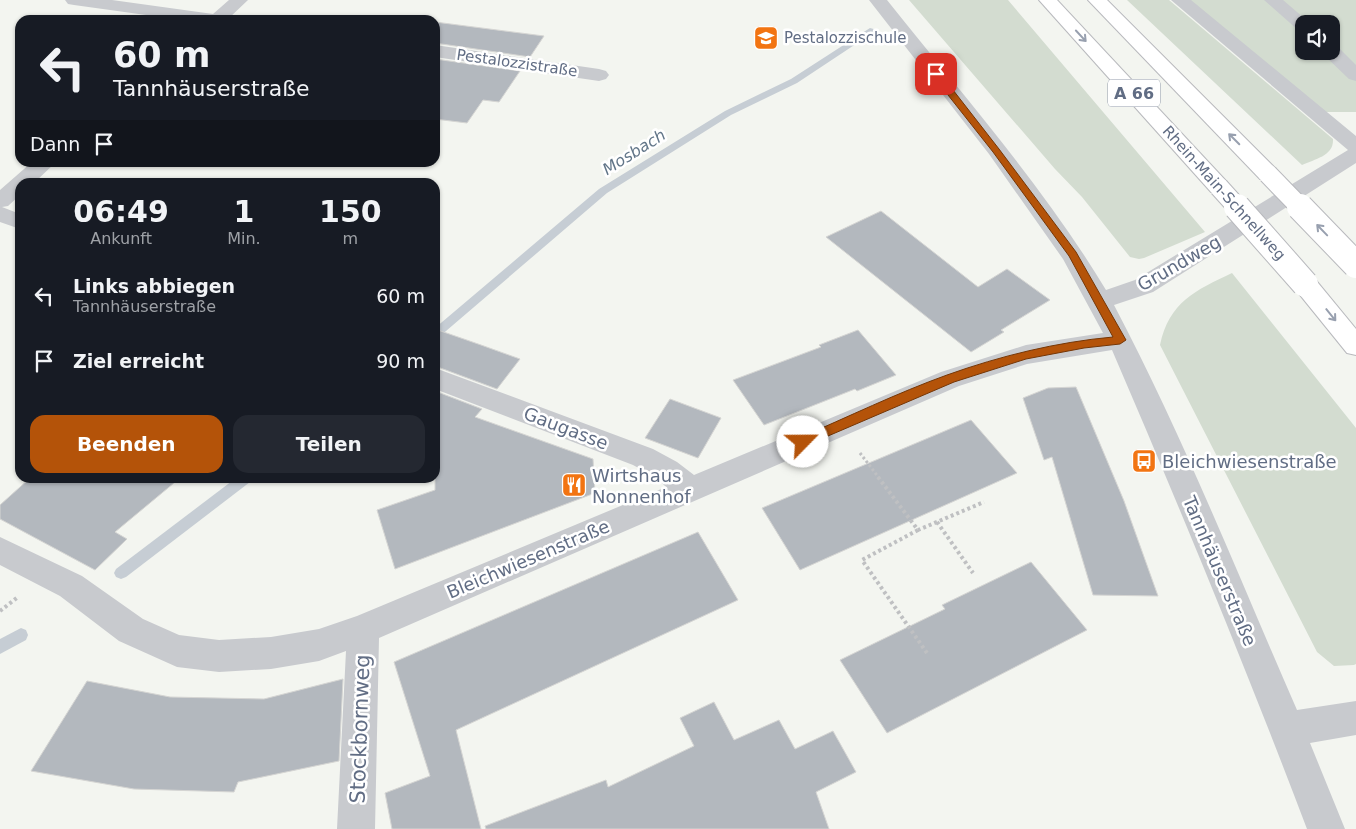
<!DOCTYPE html>
<html lang="de">
<head>
<meta charset="utf-8">
<style>
  :root { --surface:#171b24; --page:#242831; --text:#f1f3f6; --muted:#9ea1a6; --accent:#b45309 }
  body { margin:0; font-family:"DejaVu Sans",sans-serif; background:var(--page); color:var(--text); height:100vh; display:flex; flex-direction:column; font-size:19px; white-space:nowrap }
  * { box-sizing:border-box; margin:0 }
  p { font-size:16px; color:var(--muted) }
  .icon { flex:none; width:28px; height:28px; fill:none; stroke:currentColor; stroke-width:2; stroke-linecap:round; stroke-linejoin:round }
  .map { position:relative; flex:1; overflow:hidden }
  .panel { position:absolute; left:15px; top:178px; width:425px; height:305px; display:flex; flex-direction:column; background:var(--surface); border-radius:15px; box-shadow:0 1px 4px #0004 }
  .panel>* { flex:none }
  .guide { position:absolute; left:15px; top:15px; width:425px; height:152px; border-radius:15px; box-shadow:0 1px 4px #0004; background:#171b24; color:var(--text); overflow:hidden }
  .buttons { position:absolute; left:1295px; top:15px; display:grid; gap:10px }
  .buttons a { display:grid; place-items:center; width:45px; height:45px; border-radius:10px; background:var(--surface); box-shadow:0 1px 4px #0004; font-size:25px }
  .pin { position:absolute; display:grid; place-items:center; width:42px; height:42px; color:#fff; margin:-21px; border-radius:10px; box-shadow:0 2px 8px #0006 }
  .me { position:absolute; width:55px; margin:-28px; rotate:67deg; stroke-linejoin:round; filter:drop-shadow(0 0 4px #0008) }
  .turn { display:flex; align-items:center; gap:18px; height:105px; padding:0 15px; font-size:22px }
  .turn .icon { width:65px; height:65px; stroke-width:2.5 }
  .turn b { display:block; font-size:35px; line-height:42px }
  .then { display:flex; align-items:center; height:48px; padding:0 15px; background:#0003; gap:10px; font-size:19px }
  .eta { display:flex; justify-content:space-evenly; align-items:center; height:85px; text-align:center }
  .eta b { font-size:30px; font-weight:700; line-height:35px }
  .action { display:flex; gap:10px; margin-top:auto; padding:10px 15px }
  .action a { flex:1; height:58px; border-radius:15px; background:var(--accent); color:#fff; font-size:20px; font-weight:700; line-height:58px; text-align:center }
  .action a+a { background:var(--page); color:var(--text) }
  ul { padding:0; list-style:none }
  li { display:flex; align-items:center; gap:15px; height:65px; padding:0 15px }
  li div { flex:1 }
  li b { display:block; font-size:19px }
  li em { font-style:normal }
  .map>svg:first-child { display:block }
  .green { fill:#d3dcd0; fill-rule:evenodd }
  .lines { fill:none; stroke-linecap:round; stroke-linejoin:round }
  .stream { fill:#c6cdd4; fill-rule:evenodd }
  .building { fill:#b3b8be; stroke:#d5d5d3 }
  .highway-casing { stroke:#b8b9bd; stroke-width:2 }
  .path-far1 { stroke:#bfc0c2; stroke-width:3; stroke-dasharray:2.5 2.5; stroke-linecap:butt }
  .path { stroke:#bfc0c2; stroke-width:4; stroke-dasharray:3 3; stroke-linecap:butt }
  .minor { fill:#c8cace; fill-rule:evenodd }
  .highway { fill:#fff; fill-rule:evenodd }
  .highway-bridge-far1-casing { stroke:#b8b9bd; stroke-width:21; stroke-linecap:butt }
  .highway-bridge-casing { stroke:#b8b9bd; stroke-width:28; stroke-linecap:butt }
  .highway-bridge-far1 { stroke:#fff; stroke-width:19 }
  .highway-bridge { stroke:#fff; stroke-width:26 }
  .oneway { stroke:#98a0af }
  .route { fill:#b45309; stroke:#753606 }
  .labels { text-anchor:middle; dominant-baseline:central; stroke-width:5; stroke-linejoin:round; paint-order:stroke }
  .far-poi-label { font-size:15px; fill:#616d84; stroke:#fff; text-anchor:start }
  .far-street-label { font-size:15px; fill:#616d84; stroke:#fff }
  .shield { fill:#fff; stroke:#9099a9; stroke-width:1 }
  .shield-label { font-size:16px; font-weight:bold; fill:#616d84 }
  .far-water-label { font-size:16px; font-style:italic; fill:#617588; stroke:#fff }
  .street-label { font-size:18px; fill:#616d84; stroke:#fff }
  .poi-label { font-size:18px; fill:#616d84; stroke:#fff; text-anchor:start }
  .near-street-label { font-size:21px; fill:#616d84; stroke:#fff }
</style>
</head>
<body>
<div class="map">
<svg width="1356" height="829" viewBox="0 0 1356 829">
  <rect width="100%" height="100%" fill="#f3f5f0"/>
  <!-- green -->
  <g class="green">
    <path d="M909,0H1008L1205,232L1144,258L1139,259L1130,257L1082,197L1055,169Z"/>
    <path d="M1127,0H1169L1333,139C1334,156 1315,159 1302,165Z"/>
    <path d="M1186,0H1356V112H1317ZM1304,24H1331V51H1304Z"/>
    <path d="M1232,273L1356,428V664L1354,665L1334,666L1317,652L1160,345C1169,302 1196,290 1232,273Z"/>
  </g>
  <g class="lines">
    <!-- stream -->
    <g class="stream">
      <path d="M870,28L877,30L797,83L731,115L607,193L439,337L435,338V328L599,189L725,111L791,79Z"/>
      <path d="M236,478H252L250,482L126,577L121,579L116,577L114,573L116,569Z"/>
      <path d="M21,628L26,630L28,635L26,640L0,654V639Z"/>
    </g>
  </g>
  <!-- building -->
  <g class="building">
    <path d="M435,22L544,36L530,57L435,43Z"/>
    <path d="M435,59L520,71L499,102L483,100L467,123L435,119Z"/>
    <path d="M881,211L978,287L1007,269L1050,300L1001,330L1004,332L971,352L826,237Z"/>
    <path d="M435,329L481,345L520,359L497,389L435,366Z"/>
    <path d="M858,330L896,375L857,391L855,389L764,425L733,380L821,347L819,345Z"/>
    <path d="M1076,387L1124,501L1158,596L1093,595L1052,457L1044,460L1023,398L1048,388Z"/>
    <path d="M435,391L482,409L475,417L593,459L595,493L395,569L377,510L435,490Z"/>
    <path d="M670,399L721,418L698,458L645,438Z"/>
    <path d="M971,420L1017,473L800,570L762,508Z"/>
    <path d="M30,478H180L115,532L127,539L95,570L0,519V505Z"/>
    <path d="M698,532L738,600L456,730L481,829H392L385,793L430,776L394,662Z"/>
    <path d="M1031,562L1087,630L887,733L840,660L945,609L942,605Z"/>
    <path d="M343,679L339,761L238,782L234,792L134,789L31,771L87,681L170,697L264,699Z"/>
    <path d="M714,702L734,740L779,720L795,749L833,731L856,772L816,792L829,829H486L485,826L606,780L608,787L694,746L680,718Z"/>
  </g>
  <g class="lines">
    <defs>
      <g id="highway">
        <path d="M1039,0H1057L1227,182L1230,187L1227,192L1219,194L1211,192Z"/>
        <path d="M1088,0H1107L1276,169L1279,174L1276,179L1268,181L1260,179Z"/>
        <path d="M1305,276L1314,278L1356,329V355L1347,353L1296,290L1293,284L1296,278Z"/>
      </g>
    </defs>
    <!-- highway casing -->
    <use href="#highway" class="highway-casing"/>
    <!-- path-far1 -->
    <path class="path-far1" d="M860,453L879,478"/>
    <!-- path -->
    <g class="path">
      <path d="M878,477L918,530L984,502"/>
      <path d="M937,522L973,573"/>
      <path d="M918,530L862,560L927,653"/>
      <path d="M0,611L18,597"/>
    </g>
    <!-- minor -->
    <g class="minor">
      <path d="M65,0H112L213,14L229,0H248L228,19L229,20H182L74,5L68,4Z"/>
      <path d="M869,0H887C962,94 1044,187 1106,290L1135,280L1348,150L1171,0H1191L1356,136V163L1153,292L1114,305C1183,436 1238,575 1297,710L1356,701V735L1310,743L1345,829H1307C1246,668 1180,508 1112,350L1027,364L959,386L379,638L375,829H337L346,651L319,661L271,669L219,672L177,667L119,641L60,596L0,565V537L82,576L143,619L179,635L219,640L271,637L319,629L357,616L666,487L657,478L633,465L435,389V368L653,449L677,462L694,475L941,372L1026,345L1103,333L1063,259L989,154Z"/>
      <path d="M1264,0H1283L1311,24H1304V31L1298,30Z"/>
      <path d="M435,45L599,69L606,71L609,75L606,79L599,81L435,57Z"/>
      <path d="M1331,46L1338,47L1356,65V81L1349,79L1324,55L1322,51H1331Z"/>
      <path d="M32,162H56L35,182H20V195L8,206L2,207L20,214V229L0,222V190Z"/>
    </g>
    <!-- highway -->
    <use href="#highway" class="highway"/>
    <defs>
      <g id="highway-bridge-far1">
        <path d="M1268,174L1301,208"/>
        <path d="M1219,187L1238,208"/>
      </g>
      <g id="highway-bridge">
        <path d="M1237,207L1305,284"/>
        <path d="M1300,207L1356,265"/>
      </g>
    </defs>
    <!-- highway-bridge-far1 casing -->
    <use href="#highway-bridge-far1" class="highway-bridge-far1-casing"/>
    <!-- highway-bridge casing -->
    <use href="#highway-bridge" class="highway-bridge-casing"/>
    <!-- highway-bridge-far1 -->
    <use href="#highway-bridge-far1" class="highway-bridge-far1"/>
    <!-- highway-bridge -->
    <use href="#highway-bridge" class="highway-bridge"/>
  </g>
  <!-- one-way arrows -->
  <defs><path id="oneway-shaft" d="M-6 0H5M1.5-3L5.5 0L1.5 3" fill="none" stroke-width="1.6" stroke-linecap="round" stroke-linejoin="round" transform="scale(1.25)"/></defs>
  <g class="oneway">
    <use href="#oneway-shaft" transform="translate(1081 36) rotate(47)"/>
    <use href="#oneway-shaft" transform="translate(1234 139) rotate(-135)"/>
    <use href="#oneway-shaft" transform="translate(1322 230) rotate(-134)"/>
    <use href="#oneway-shaft" transform="translate(1331 315) rotate(51)"/>
  </g>
  <!-- route -->
  <path class="route" d="M933,72H939L999,149L1076,252L1126,340L1120,344L1084,348L1026,359L954,382L807,445H799L797,442L799,438C848,417 897,393 947,375C1000,356 1057,342 1113,337L1069,256L993,152L933,76Z"/>
  <!-- icons -->
  <defs>
    <symbol id="school-square" viewBox="-11 -11 22 22"><rect x="-9" y="-9" width="18" height="18" rx="4" fill="#f27412" stroke="#fff"/><path d="M0-5L7-2L0 1L-7-2ZM-4 1L0 2.5L4 1V4Q0 6-4 4Z" fill="#fff"/></symbol>
    <symbol id="bus-square" viewBox="-11 -11 22 22"><rect x="-9" y="-9" width="18" height="18" rx="4" fill="#f27412" stroke="#fff"/><path d="M-5-6H5V4H4V6H2V4H-2V6H-4V4H-5ZM-3.5-4V0h7V-4ZM-3.5 1.2v1.5H-2V1.2ZM2 1.2v1.5H3.5V1.2Z" fill="#fff"/></symbol>
    <symbol id="restaurant-square" viewBox="-11 -11 22 22"><rect x="-9" y="-9" width="18" height="18" rx="4" fill="#f27412" stroke="#fff"/><path d="M-5-6h1v4h1v-4h1v4h1v-4h1v5L-1.5 .5V6h-2V.5L-5-1ZM5-6V6H3V1.5H1.5Q1.5-4 5-6Z" fill="#fff"/></symbol>
  </defs>
  <g fill-rule="evenodd">
    <use href="#school-square" x="752" y="24" width="28" height="28"/>
    <use href="#bus-square" x="1130" y="447" width="28" height="28"/>
    <use href="#restaurant-square" x="560" y="471" width="28" height="28"/>
  </g>
  <g class="labels">
    <!-- far-poi labels -->
    <g class="far-poi-label">
      <text x="784" y="38">Pestalozzischule</text>
    </g>
    <!-- far-street labels -->
    <g class="far-street-label">
      <text transform="translate(517 63) rotate(8)">Pestalozzistraße</text>
      <text transform="translate(1224 193) rotate(48)">Rhein-Main-Schnellweg</text>
    </g>
    <!-- shield labels -->
    <rect class="shield" x="1108" y="79.5" width="52" height="27" rx="4"/>
    <g class="shield-label">
      <text x="1134" y="93">A 66</text>
    </g>
    <!-- far-water labels -->
    <g class="far-water-label">
      <text transform="translate(634 152) rotate(-32)">Mosbach</text>
    </g>
    <!-- street labels -->
    <g class="street-label">
      <text transform="translate(1179 263) rotate(-30)">Grundweg</text>
      <text transform="translate(566 428) rotate(21)">Gaugasse</text>
      <text transform="translate(528 559) rotate(-23)">Bleichwiesenstraße</text>
      <text transform="translate(1220 571) rotate(67)">Tannhäuserstraße</text>
    </g>
    <!-- poi labels -->
    <g class="poi-label">
      <text x="1162" y="461">Bleichwiesenstraße</text>
      <text x="592" y="475">Wirtshaus<tspan x="592" dy="21">Nonnenhof</tspan></text>
    </g>
    <!-- near-street labels -->
    <g class="near-street-label">
      <text transform="translate(360 729) rotate(-88)">Stockbornweg</text>
    </g>
  </g>
</svg>
<div class="buttons">
<a><svg class="icon" aria-label="sound" viewBox="0 0 24 24"><path d="M4 9h4l5-4v14l-5-4H4zM17 9q2 3 0 6"/></svg></a>
</div>
<div class="pin" style="left:936px;top:74px;background:#d93025"><svg class="icon" aria-label="arrive" viewBox="0 0 24 24"><path d="M6 21V4h12l-3 4 3 4H6"/></svg></div>
<svg class="me" style="left:803px;top:442px" viewBox="-20 -20 40 40"><circle r="19" fill="#fff"/><path d="M0-13L10 11 0 6-10 11z" fill="#b45309"/></svg>
<div class="guide">
<div class="turn"><svg class="icon" aria-label="left" viewBox="0 0 24 24"><path d="M17 20v-9H6M10 6l-5 5 5 5"/></svg><div><b>60 m</b>Tannhäuserstraße</div></div>
<div class="then">Dann<svg class="icon" aria-label="arrive" viewBox="0 0 24 24"><path d="M6 21V4h12l-3 4 3 4H6"/></svg></div>
</div>
<section class="panel">
<div class="eta">
<div><b>06:49</b><p>Ankunft</p></div>
<div><b>1</b><p>Min.</p></div>
<div><b>150</b><p>m</p></div>
</div>
<ul>
<li><svg class="icon" aria-label="left" viewBox="0 0 24 24"><path d="M17 20v-9H6M10 6l-5 5 5 5"/></svg><div><b>Links abbiegen</b><p>Tannhäuserstraße</p></div><em>60 m</em></li>
<li><svg class="icon" aria-label="arrive" viewBox="0 0 24 24"><path d="M6 21V4h12l-3 4 3 4H6"/></svg><div><b>Ziel erreicht</b></div><em>90 m</em></li>
</ul>
<div class="action"><a>Beenden</a><a>Teilen</a></div>
</section>
</div>
</body>
</html>
